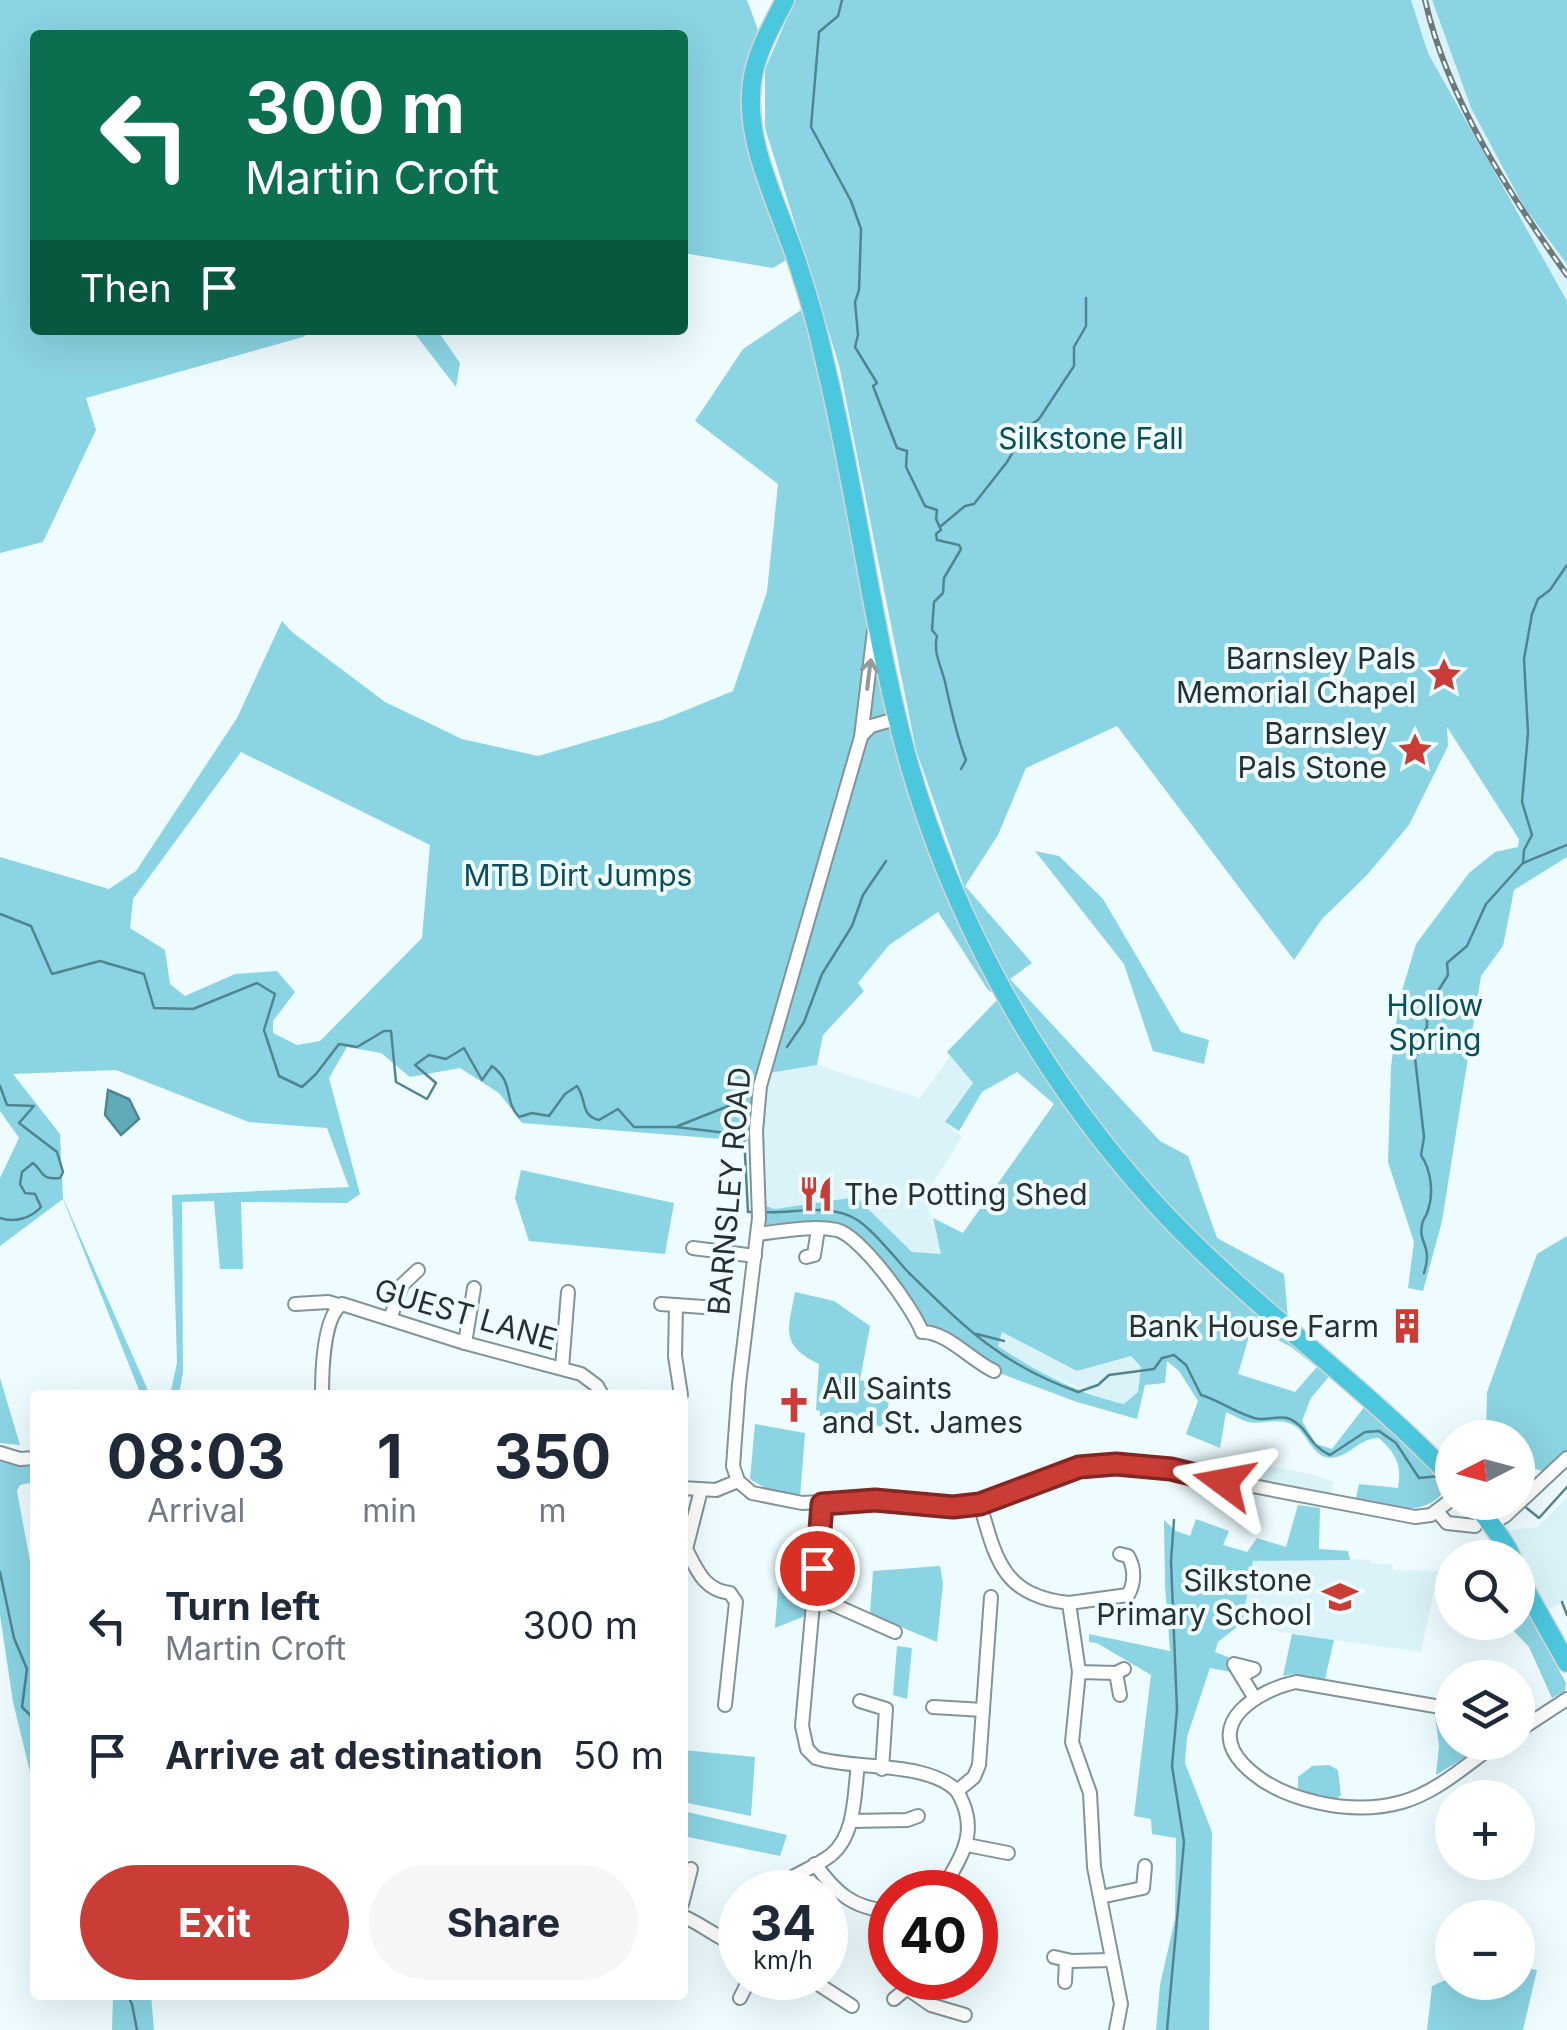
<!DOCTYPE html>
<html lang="en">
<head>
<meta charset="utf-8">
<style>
  :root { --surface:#fff; --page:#f6f6f7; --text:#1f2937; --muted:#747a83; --accent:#ca3c36 }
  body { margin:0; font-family:Inter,sans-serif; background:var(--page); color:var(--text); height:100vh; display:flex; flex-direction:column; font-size:38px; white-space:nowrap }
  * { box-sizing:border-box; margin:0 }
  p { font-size:32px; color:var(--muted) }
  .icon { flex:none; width:55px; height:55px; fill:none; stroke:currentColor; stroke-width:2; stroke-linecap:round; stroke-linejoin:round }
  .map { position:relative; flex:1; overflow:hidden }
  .panel { position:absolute; left:30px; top:1390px; width:658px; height:610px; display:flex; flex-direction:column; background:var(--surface); border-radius:10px; box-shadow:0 10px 40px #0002 }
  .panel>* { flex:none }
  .top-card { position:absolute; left:30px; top:30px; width:658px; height:305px; border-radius:10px; box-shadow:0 10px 40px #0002; background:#0b6e4f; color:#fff; overflow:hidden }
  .needle { width:65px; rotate:264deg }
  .buttons { position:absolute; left:1435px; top:1420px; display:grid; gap:20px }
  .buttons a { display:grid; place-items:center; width:100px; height:100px; border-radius:50%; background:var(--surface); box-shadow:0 10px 40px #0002; font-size:50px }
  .speed { position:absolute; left:718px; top:1870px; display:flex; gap:20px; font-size:50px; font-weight:700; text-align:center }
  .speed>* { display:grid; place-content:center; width:130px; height:130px; border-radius:50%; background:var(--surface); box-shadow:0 10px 40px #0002; line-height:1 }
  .speed small { font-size:25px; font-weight:400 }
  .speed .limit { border:15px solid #d22; background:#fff; color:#111 }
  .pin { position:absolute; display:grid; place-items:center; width:85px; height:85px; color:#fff; margin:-42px; border:5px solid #fff; border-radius:50%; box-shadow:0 2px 10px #0007 }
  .me { position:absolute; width:110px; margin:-55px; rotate:283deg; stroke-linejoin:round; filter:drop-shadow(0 0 8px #0008) }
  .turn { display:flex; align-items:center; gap:35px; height:210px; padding:0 50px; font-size:45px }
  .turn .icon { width:130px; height:130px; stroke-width:2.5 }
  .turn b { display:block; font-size:70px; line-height:85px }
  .then { display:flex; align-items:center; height:95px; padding:0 50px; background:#0003; gap:20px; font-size:38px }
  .eta { display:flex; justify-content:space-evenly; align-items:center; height:170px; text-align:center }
  .eta b { font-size:60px; font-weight:700; line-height:70px }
  .cta { display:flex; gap:20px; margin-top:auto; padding:20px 50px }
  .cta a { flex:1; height:115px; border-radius:60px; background:var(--accent); color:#fff; font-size:40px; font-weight:700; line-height:115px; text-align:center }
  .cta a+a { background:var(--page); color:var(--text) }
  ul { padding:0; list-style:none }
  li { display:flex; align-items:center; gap:30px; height:130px; padding:0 50px }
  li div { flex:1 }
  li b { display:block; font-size:38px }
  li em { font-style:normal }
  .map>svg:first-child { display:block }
  .built { fill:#daf3f9 }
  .green { fill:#8bd4e3; fill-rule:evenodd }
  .water { fill:#61aab9; stroke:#508590; stroke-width:2.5 }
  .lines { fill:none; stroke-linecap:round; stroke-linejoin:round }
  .stream { stroke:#508590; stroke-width:2.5 }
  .minor-casing { stroke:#809499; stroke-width:16 }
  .highway-casing { stroke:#d4d6d6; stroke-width:21 }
  .minor { stroke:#fff; stroke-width:12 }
  .highway { stroke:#4bc7de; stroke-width:18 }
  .rail-casing { stroke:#6d787a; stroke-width:6 }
  .rail { stroke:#eefcff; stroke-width:2.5; stroke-dasharray:8; stroke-linecap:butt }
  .oneway { stroke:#939898 }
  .route-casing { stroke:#832723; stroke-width:25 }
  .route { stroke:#ca3c36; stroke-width:18 }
  .labels { text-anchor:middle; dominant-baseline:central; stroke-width:8; stroke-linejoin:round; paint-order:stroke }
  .park-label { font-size:30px; fill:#0b4d58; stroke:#eefcff }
  .poi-label { font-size:30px; fill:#273032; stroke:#eefcff; text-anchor:end }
  .street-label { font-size:30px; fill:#273032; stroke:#eefcff }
</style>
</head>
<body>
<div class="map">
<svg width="1567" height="2030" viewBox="0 0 1567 2030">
  <rect width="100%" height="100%" fill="#eefcff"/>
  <!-- built -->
  <g class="built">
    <path d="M1411,0H1432L1471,108L1524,207L1567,264V301L1428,53Z"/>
    <path d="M950,1056L973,1083L945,1122L962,1137L925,1196L942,1254L912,1252L856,1197L775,1209L760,1204L763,1074L817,1065L920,1098Z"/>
    <path d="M1002,1332L1077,1371L1131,1356L1141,1367L1138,1392L1125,1404L1100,1399L1081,1388L1034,1371L998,1346Z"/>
    <path d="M1251,1463L1312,1474L1334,1482L1331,1494L1249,1481Z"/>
    <path d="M1567,1497V1600L1545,1611L1511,1539L1510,1530L1538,1527Z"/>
    <path d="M1326,1558L1370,1560L1371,1563L1392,1564L1393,1570L1438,1571L1421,1652L1292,1634L1242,1623L1253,1561Z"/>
  </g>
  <!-- green -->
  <g class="green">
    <path d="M0,0H747L758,30L749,55L747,87L791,257L773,268L683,253L682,35H35V330H313L303,337L86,398L96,430L43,542L0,553Z"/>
    <path d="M795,0H1411L1428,53L1567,301V857L1514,890L1503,946L1481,976L1442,1221L1423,1291L1408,1288L1414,1242L1388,1162L1391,1067L1399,1001L1416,944L1469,873L1495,852L1518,847L1519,839L1447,727L1448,746L1409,825L1367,875L1322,919L1294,960L1117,726L1026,768L998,835L965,886L1032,963L1010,979L1160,1141L1188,1156L1217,1238L1284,1274L1288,1318H1284L1078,1123L1160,1223L1331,1374L1311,1398L1302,1421L1316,1444L1332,1449L1365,1406L1445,1479L1446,1489C1423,1521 1389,1505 1356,1498L1359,1484L1398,1488C1402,1464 1396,1454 1379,1438C1361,1438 1353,1452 1337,1457C1314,1463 1308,1434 1295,1426C1280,1416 1264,1425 1248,1422C1241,1420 1233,1415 1226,1412L1220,1448L1186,1434L1198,1401L1179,1371L1167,1361L1165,1383L1145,1385L1137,1419L1077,1402L994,1371L922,1332L849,1234H758L760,1204L775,1209L856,1197L912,1252L941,1254L933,1218L963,1233L1054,1104L1017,1072L982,1092L959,1131L945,1122L973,1083L947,1052L1000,997L988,990L938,912L889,945L858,983L864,991L823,1035L817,1065L763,1074L755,1080L748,1141L522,1123L499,1093L460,1068L410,1077L381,1053L347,1047L329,1078L360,1194L347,1203L241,1202L243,1269H220L214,1201L182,1202L183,1372L179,1395H170L177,1363L172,1195L349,1187L327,1128L249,1122L116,1070L13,1074L60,1134L63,1198L150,1395H141L63,1199L0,1246V1178L19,1138L0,1111V857L109,889L136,871L237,718L282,621L292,632L385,702L462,739L538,756L662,720L733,691L767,592L778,484L695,421L743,349L801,310L820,368L881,663L956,892L964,887L916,750L839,365L765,128V69ZM241,752L430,845L422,938L320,1041L297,1045L273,1033V1021L295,992L277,971L235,974L185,996L170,984L165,950L130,928L133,899ZM1252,1326L1291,1347L1317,1367L1295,1392L1238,1374ZM1002,1332L1077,1371L1131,1356L1141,1367L1138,1392L1124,1404C1081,1395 1034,1371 998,1346Z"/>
    <path d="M1432,0H1567V264L1524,207L1471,108Z"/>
    <path d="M412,330H437L460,363L456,387Z"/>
    <path d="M1035,851L1059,856L1103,899L1181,1032L1209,1040L1204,1064L1153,1051L1124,964Z"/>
    <path d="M521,1170L674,1203L665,1254L529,1241L515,1198Z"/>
    <path d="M1567,1236V1451L1542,1471L1518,1463V1438H1486L1487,1392L1537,1254Z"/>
    <path d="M795,1292L834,1301L870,1326L860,1380L892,1387L884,1427L820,1416V1411L816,1410L819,1364C780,1345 788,1330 795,1292Z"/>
    <path d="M0,1378L20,1445L0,1443Z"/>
    <path d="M755,1424L805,1433L800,1498L774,1493L750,1479Z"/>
    <path d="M0,1459L23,1465L35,1463V1482L20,1485L17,1491L35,1588V1793L13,1702L0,1615Z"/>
    <path d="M1298,1505L1320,1508L1319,1549L1348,1551L1350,1560L1253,1561L1242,1623L1218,1642L1215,1652L1228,1657L1236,1673L1210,1668L1187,1737L1185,1763L1212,1832L1209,2030H1156L1160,1985L1175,1919L1176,1838L1152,1834L1151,1819L1134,1816L1151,1675L1097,1643L1089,1642V1634L1170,1651L1165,1585L1164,1520L1176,1531L1190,1536L1196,1519L1229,1531L1223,1545L1247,1552L1257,1538L1286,1547Z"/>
    <path d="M780,1564L789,1565V1579L808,1581L805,1616L775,1628Z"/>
    <path d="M940,1566L943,1584L937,1642L870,1614L873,1571Z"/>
    <path d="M1518,1595L1566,1683L1565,1691L1552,1698L1529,1647L1506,1623L1518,1622Z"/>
    <path d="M1292,1634L1334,1640L1325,1679L1294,1674L1283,1676Z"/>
    <path d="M897,1646L912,1648L907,1699L893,1695Z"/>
    <path d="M1435,1716L1452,1723V1742L1473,1743L1474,1746L1471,1754L1436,1775L1439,1746Z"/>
    <path d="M683,1750L755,1757L751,1816L683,1802Z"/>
    <path d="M1329,1765L1338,1770L1341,1795L1333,1802L1298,1792V1777L1312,1766Z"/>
    <path d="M683,1811L787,1835L780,1856L683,1836Z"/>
    <path d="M1518,1966L1537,1970L1523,2030H1427L1432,1986L1452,1977V1982H1518Z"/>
    <path d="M113,1995H151L154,2030H112Z"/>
  </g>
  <!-- water -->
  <path class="water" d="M108,1090L129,1099L139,1119L121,1135L105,1115Z"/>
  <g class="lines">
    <!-- stream -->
    <g class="stream">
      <path d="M842,0L838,16L819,32L811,127L851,201L861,229L859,290L855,302L858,335L855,347L877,383L873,386L897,448L907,451L906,467L925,506L937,510L936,519L941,530L936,534L937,540L959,545L961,549L944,578L943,593L934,602L932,630L937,636C933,653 941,665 945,682C951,709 956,734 966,760L961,769"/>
      <path d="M941,526L965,506L974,504L1007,462L1028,427L1039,419L1074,366V347L1086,326V298"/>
      <path d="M1523,863L1567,845"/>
      <path d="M0,914L31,926L52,974L100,961L144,974L154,1008L193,1009L257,983L275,994L264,1030L279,1076L302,1087L316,1074L339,1044L357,1047L384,1031H391L396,1082L427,1099L436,1083L415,1065L429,1055L446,1059L464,1048L482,1080L492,1066C515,1083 503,1100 519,1117L532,1113L549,1116L565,1094L577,1086C587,1099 580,1116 599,1120L618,1109L634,1127H676L744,1135L748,1212H754"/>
      <path d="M787,1047L804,1022L822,974L852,926L863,895L886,861"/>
      <path d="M0,1086L7,1105L34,1106L19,1123L57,1152L63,1172L60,1178C40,1180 45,1173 33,1163L22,1172L20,1184L25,1193L35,1194L41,1207C31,1218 15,1223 0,1218"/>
      <path d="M678,1126L741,1101"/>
      <path d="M762,1212C791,1214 827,1203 854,1218C871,1227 895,1258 909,1273C965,1328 1002,1365 1078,1392L1098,1385L1109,1375L1154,1369L1162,1358L1174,1355L1186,1365L1201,1395C1219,1400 1243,1417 1259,1419C1269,1420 1280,1415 1290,1419C1309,1428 1307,1444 1330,1455L1365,1432L1379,1431L1396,1443L1419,1478L1440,1476"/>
      <path d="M1424,1273C1433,1244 1418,1244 1422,1225C1423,1217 1426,1219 1428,1210C1434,1193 1431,1170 1421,1155L1424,1137L1415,1058L1427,1026V1009L1448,975L1447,963L1467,946L1486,904L1523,863L1524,850L1532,835L1522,802L1528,733L1524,659L1532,614L1538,599L1550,590L1567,565"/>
      <path d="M977,1334L1004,1341"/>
      <path d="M1523,1505L1539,1518L1567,1487"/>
      <path d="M0,1572L14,1638L27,1669L22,1707L34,1719L35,1730"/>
      <path d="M1562,1602L1567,1615"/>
      <path d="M127,1995L132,2004L137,2030"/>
      <path d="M1167,2030L1184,1842L1172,1766L1177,1710L1171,1561L1174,1520"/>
    </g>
    <defs>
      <g id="minor">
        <path d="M862,735L871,726L899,718"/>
        <path d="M758,1234C783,1231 812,1225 837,1230C861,1236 914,1309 922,1332C946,1331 972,1361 994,1371"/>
        <path d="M693,1248L755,1256"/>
        <path d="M806,1257L814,1255L818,1229"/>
        <path d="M295,1304L328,1302L338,1305"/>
        <path d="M661,1304L718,1308"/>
        <path d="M676,1305L675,1356L681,1395"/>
        <path d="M390,1319L402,1285L418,1270"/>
        <path d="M465,1343L474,1288"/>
        <path d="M562,1368L568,1292"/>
        <path d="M322,1395C322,1372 323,1317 342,1304L465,1343L581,1374L597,1386L602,1395"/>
        <path d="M0,1453L20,1459L35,1458"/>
        <path d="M738,1481L733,1466L739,1384L759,1218L756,1131L760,1086L861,737L874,631"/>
        <path d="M738,1481L752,1493L802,1503L875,1499L953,1507L980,1504L1079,1467L1143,1465L1415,1517L1431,1515L1452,1499"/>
        <path d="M682,1488L716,1490L738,1481"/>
        <path d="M701,1490L686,1549C697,1570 704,1590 730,1593L736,1602L725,1705"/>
        <path d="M822,1504L802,1726L807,1749L816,1758C855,1770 928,1761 957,1791L974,1777L979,1765L991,1597"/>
        <path d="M980,1504C996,1560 1003,1596 1069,1603L1079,1672L1072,1742L1090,1793L1094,1867L1121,2004L1116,2030"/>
        <path d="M1437,1511L1447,1523L1475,1526"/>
        <path d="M1489,1525L1505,1516L1567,1458"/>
        <path d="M814,1596L895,1632"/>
        <path d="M1069,1603L1128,1595C1135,1583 1135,1568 1128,1556L1120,1554"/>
        <path d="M1079,1672L1116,1673L1124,1669"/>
        <path d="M1116,1673L1120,1695"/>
        <path d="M1242,1676L1254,1669L1234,1664L1254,1697"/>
        <path d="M860,1701L886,1709L882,1769"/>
        <path d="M933,1707L983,1710"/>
        <path d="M1452,1709L1296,1682C1259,1690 1204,1722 1243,1764C1279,1802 1353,1816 1402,1802C1438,1792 1468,1763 1499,1742"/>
        <path d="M1518,1731L1567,1699"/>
        <path d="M851,1821L907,1820L918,1816"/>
        <path d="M967,1845L1008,1853"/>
        <path d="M815,1864C835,1892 853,1909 890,1911"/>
        <path d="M771,1892C789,1875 812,1870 831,1855C856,1835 854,1793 858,1765"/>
        <path d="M941,1892C961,1856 981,1832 957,1791"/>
        <path d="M1100,1897L1143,1888L1145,1866"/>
        <path d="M682,1904L691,1869"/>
        <path d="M879,1910L880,1926"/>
        <path d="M682,1916C703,1924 718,1940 740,1945"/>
        <path d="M975,1931L989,1934"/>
        <path d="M1054,1957L1072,1961L1110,1960"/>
        <path d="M793,1978L818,1984L852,2006"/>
        <path d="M1065,1982L1066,1960"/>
        <path d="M908,1989L931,2005L965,2015"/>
        <path d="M740,1998L750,1978"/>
        <path d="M894,1999L919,1978"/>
      </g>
      <g id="highway">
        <path d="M785,0C773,23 760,46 754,71C739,138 780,206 799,268C810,301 819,334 826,367C857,495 872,626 906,753C951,917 1037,1072 1151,1199C1243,1301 1358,1379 1452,1478"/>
        <path d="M1474,1502C1484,1516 1508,1544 1512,1558"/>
        <path d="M1518,1576L1567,1663"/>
      </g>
    </defs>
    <!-- minor casing -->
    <use href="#minor" class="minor-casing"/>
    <!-- highway casing -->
    <use href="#highway" class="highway-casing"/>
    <!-- minor -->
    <use href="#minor" class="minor"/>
    <!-- highway -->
    <use href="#highway" class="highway"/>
    <defs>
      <path id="rail" d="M1425,0C1447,98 1509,194 1567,275"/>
    </defs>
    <!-- rail casing -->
    <use href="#rail" class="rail-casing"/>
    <!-- rail -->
    <use href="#rail" class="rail"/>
  </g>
  <!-- one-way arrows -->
  <defs><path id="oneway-shaft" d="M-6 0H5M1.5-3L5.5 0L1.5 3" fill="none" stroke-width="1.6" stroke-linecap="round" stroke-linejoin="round" transform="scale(2.5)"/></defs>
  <use class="oneway" href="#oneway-shaft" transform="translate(869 674) rotate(-83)"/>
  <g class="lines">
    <defs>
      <path id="route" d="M817,1568L822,1504L875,1500L953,1507L980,1504L1079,1467L1116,1464L1171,1469L1224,1482"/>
    </defs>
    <!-- route casing -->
    <use href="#route" class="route-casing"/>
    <!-- route -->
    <use href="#route" class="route"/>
  </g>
  <!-- icons -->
  <defs>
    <symbol id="sight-bare" viewBox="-9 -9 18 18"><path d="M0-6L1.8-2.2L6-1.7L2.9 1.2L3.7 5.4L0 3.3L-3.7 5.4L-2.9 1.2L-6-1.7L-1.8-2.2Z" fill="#ca3c36" stroke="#eefcff" stroke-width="2.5" paint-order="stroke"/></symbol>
    <symbol id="restaurant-bare" viewBox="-9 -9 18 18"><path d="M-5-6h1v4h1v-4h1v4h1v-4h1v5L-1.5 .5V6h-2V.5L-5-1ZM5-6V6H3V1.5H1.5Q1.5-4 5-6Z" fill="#ca3c36" stroke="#eefcff" stroke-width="2.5" paint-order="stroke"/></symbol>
    <symbol id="building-bare" viewBox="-9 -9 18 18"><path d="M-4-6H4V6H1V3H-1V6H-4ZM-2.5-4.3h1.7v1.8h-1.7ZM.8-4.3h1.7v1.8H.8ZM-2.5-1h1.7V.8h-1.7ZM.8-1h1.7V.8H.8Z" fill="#ca3c36" stroke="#eefcff" stroke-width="2.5" paint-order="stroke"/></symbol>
    <symbol id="church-bare" viewBox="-9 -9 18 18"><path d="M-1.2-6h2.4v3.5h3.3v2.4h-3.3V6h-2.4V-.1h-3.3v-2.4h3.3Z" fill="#ca3c36" stroke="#eefcff" stroke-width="2.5" paint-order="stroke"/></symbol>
    <symbol id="school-bare" viewBox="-9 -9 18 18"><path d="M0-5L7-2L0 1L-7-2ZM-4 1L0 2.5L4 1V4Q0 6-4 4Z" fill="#ca3c36" stroke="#eefcff" stroke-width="2.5" paint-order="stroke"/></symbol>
  </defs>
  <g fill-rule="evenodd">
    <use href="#sight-bare" x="1419" y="650" width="50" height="50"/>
    <use href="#sight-bare" x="1390" y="725" width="50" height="50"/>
    <use href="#restaurant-bare" x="791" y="1169" width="50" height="50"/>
    <use href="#building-bare" x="1382" y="1301" width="50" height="50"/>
    <use href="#church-bare" x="769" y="1380" width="50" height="50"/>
    <use href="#school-bare" x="1315" y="1572" width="50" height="50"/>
  </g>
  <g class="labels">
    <!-- park labels -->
    <g class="park-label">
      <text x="1091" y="438">Silkstone Fall</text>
      <text x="578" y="875">MTB Dirt Jumps</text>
      <text x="1435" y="1005">Hollow<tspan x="1435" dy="34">Spring</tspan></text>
    </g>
    <!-- poi labels -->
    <g class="poi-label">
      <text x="1416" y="658">Barnsley Pals<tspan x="1416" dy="34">Memorial Chapel</tspan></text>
      <text x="1387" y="733">Barnsley<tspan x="1387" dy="34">Pals Stone</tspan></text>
      <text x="844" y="1194" text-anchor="start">The Potting Shed</text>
      <text x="1379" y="1326">Bank House Farm</text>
      <text x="822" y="1388" text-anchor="start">All Saints<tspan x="822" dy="34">and St. James</tspan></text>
      <text x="1312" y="1580">Silkstone<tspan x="1312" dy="34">Primary School</tspan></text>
    </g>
    <!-- street labels -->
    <g class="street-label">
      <text transform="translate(729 1191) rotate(-85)">BARNSLEY ROAD</text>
      <text transform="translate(466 1314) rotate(16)">GUEST LANE</text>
    </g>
  </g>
</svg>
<div class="buttons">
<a><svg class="needle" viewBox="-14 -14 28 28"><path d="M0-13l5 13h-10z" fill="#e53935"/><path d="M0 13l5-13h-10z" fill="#747a83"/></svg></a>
<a><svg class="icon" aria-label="search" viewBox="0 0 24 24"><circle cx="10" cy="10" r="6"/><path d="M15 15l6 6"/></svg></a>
<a><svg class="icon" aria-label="layers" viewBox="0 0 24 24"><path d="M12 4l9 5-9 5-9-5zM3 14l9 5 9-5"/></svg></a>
<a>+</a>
<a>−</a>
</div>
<div class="speed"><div>34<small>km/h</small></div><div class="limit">40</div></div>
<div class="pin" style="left:817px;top:1568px;background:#d93025"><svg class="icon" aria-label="arrive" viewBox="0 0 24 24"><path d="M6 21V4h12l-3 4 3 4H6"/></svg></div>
<svg class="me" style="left:1224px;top:1482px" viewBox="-20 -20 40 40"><path d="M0-17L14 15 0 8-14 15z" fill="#ca3c36" stroke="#fff" stroke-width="4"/></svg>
<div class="top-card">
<div class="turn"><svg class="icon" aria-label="left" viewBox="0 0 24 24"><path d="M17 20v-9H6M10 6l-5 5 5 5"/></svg><div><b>300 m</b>Martin Croft</div></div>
<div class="then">Then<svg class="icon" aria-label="arrive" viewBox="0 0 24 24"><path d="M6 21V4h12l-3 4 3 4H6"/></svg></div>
</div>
<section class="panel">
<div class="eta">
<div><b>08:03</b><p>Arrival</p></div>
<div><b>1</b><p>min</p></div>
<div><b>350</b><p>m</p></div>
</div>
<ul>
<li><svg class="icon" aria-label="left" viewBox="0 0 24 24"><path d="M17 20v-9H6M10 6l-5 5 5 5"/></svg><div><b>Turn left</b><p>Martin Croft</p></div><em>300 m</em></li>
<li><svg class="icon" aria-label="arrive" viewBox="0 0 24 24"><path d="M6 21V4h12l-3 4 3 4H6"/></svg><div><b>Arrive at destination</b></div><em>50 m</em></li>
</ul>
<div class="cta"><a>Exit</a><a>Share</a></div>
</section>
</div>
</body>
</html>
